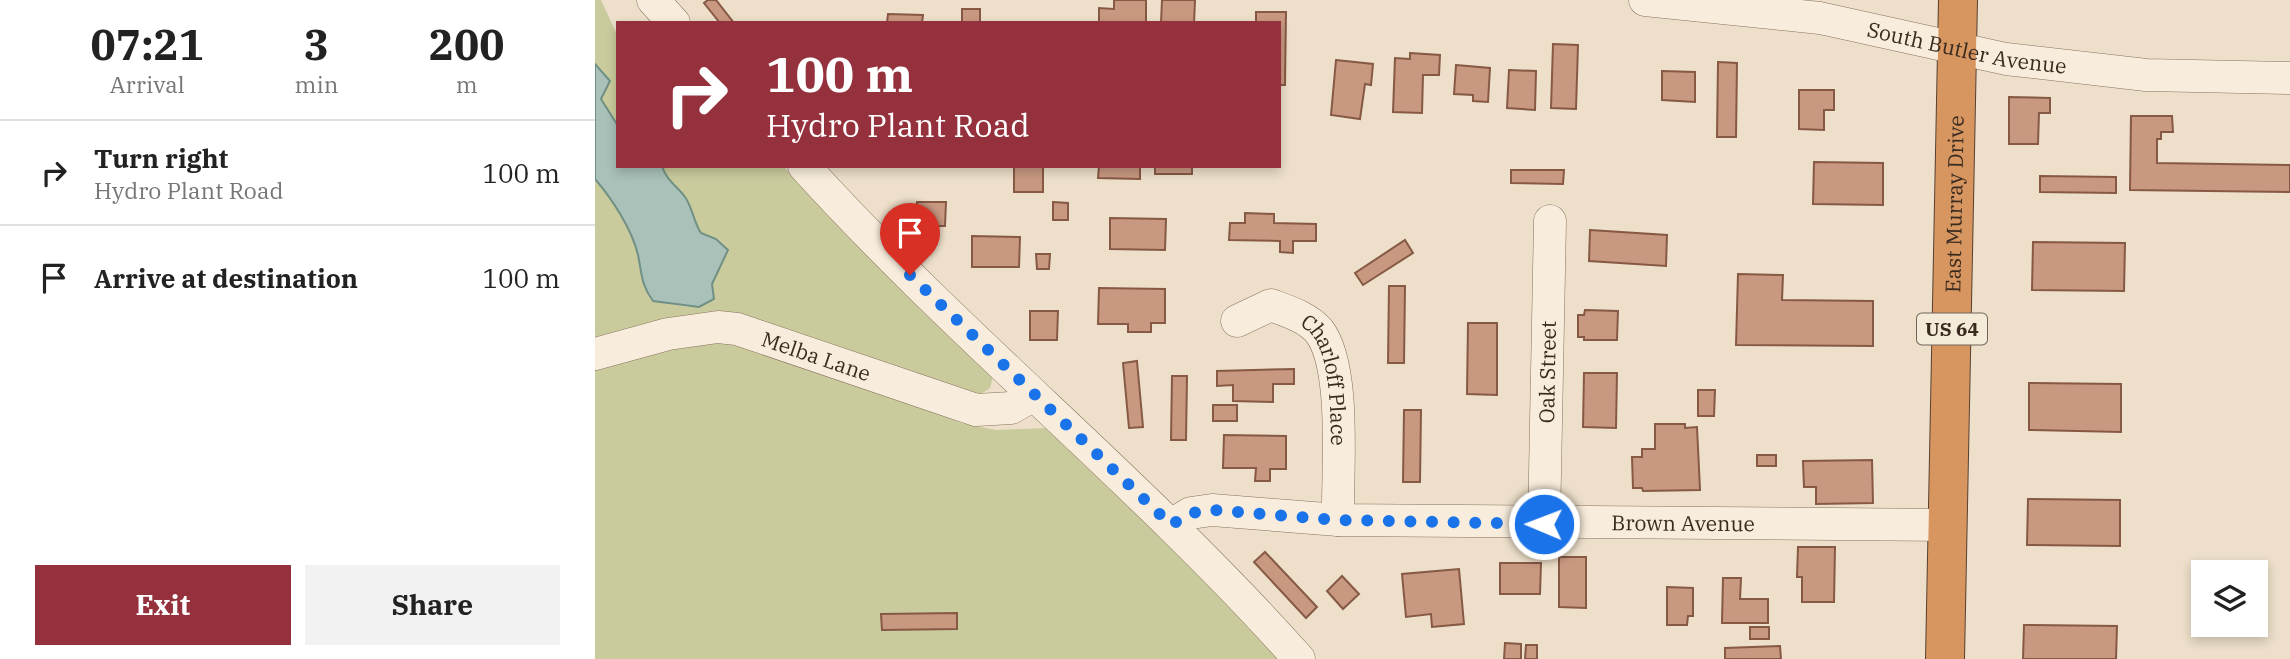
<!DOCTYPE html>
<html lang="en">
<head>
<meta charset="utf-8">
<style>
  :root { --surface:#fff; --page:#f2f2f2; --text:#222; --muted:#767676; --line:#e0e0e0; --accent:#95313c }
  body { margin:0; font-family:"IBM Plex Serif",serif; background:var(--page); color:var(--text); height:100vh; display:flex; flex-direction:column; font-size:26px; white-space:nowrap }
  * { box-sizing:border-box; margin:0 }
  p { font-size:23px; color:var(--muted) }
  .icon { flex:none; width:38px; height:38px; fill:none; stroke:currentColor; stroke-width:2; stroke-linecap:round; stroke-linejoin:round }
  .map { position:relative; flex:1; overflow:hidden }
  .sheet { display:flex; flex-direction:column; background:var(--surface); width:595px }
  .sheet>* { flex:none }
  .top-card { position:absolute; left:21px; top:21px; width:665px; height:147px; border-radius:0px; box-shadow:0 4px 10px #0003; background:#95313c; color:#fff; overflow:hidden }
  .buttons { position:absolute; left:1596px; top:560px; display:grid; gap:14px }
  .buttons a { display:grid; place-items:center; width:77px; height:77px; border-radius:0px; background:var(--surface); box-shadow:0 4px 10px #0003; font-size:35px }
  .pin { position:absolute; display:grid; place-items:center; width:60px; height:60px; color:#fff; margin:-72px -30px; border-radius:50% 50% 50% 0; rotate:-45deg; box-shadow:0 0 7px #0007 }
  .pin .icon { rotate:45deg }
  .me { position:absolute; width:77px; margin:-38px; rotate:271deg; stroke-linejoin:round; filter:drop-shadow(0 0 5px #0008) }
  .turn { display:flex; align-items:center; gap:24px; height:147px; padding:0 35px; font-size:32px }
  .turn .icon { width:91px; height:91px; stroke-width:2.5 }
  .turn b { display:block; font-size:49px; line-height:60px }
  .eta { display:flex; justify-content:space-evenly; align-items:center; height:119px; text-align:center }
  .eta b { font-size:42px; font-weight:700; line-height:49px }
  .action { display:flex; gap:14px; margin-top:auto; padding:14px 35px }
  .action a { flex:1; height:80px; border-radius:0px; background:var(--accent); color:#fff; font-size:28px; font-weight:700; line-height:80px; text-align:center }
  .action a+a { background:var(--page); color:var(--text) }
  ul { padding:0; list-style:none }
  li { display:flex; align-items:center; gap:21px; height:105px; padding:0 35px; border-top:2px solid var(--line) }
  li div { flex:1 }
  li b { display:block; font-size:26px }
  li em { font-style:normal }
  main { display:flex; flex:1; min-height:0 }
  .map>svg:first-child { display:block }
  .green { fill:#cacb9d }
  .water { fill:#a9c1b8; stroke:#709085; stroke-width:2 }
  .building { fill:#c99881; stroke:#865945; stroke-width:2 }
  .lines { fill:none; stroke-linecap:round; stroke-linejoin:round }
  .minor-casing { stroke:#88715e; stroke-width:33 }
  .highway-casing { stroke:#574032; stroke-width:40 }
  .minor { stroke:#f8eddc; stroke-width:32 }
  .highway { stroke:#d7965f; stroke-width:38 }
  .route { stroke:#1a73e8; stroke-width:12; stroke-dasharray:0 21.6 }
  .labels { text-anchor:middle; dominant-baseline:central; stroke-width:5; stroke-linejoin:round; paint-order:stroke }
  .shield { fill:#f4ead8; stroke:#726458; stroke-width:2 }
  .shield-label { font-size:19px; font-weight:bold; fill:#3a2b21 }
  .street-label { font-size:21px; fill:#3a2b21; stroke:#f4ead8 }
</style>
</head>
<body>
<main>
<section class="sheet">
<div class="eta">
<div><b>07:21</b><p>Arrival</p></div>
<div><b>3</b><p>min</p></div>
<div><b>200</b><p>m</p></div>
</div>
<ul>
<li><svg class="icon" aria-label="right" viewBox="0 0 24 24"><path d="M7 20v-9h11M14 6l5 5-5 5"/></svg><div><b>Turn right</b><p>Hydro Plant Road</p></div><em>100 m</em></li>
<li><svg class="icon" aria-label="arrive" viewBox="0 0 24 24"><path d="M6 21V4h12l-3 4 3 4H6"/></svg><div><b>Arrive at destination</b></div><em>100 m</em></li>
</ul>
<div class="action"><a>Exit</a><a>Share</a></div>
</section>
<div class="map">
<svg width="1695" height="659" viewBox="0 0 1695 659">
  <rect width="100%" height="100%" fill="#eddfc9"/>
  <!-- green -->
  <g class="green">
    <path d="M0,0H6L23,37V126L6,99L4,66L0,64Z"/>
    <path d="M67,166H188L260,243L398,377L395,388L378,399L125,312L101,314L0,338V179C17,199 37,229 43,255C47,273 46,285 57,301L93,307C111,289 124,275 132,250L121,239L106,234C100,223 97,207 90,197C82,186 71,180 67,166Z"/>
    <path d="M120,338L303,398L366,423L401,430L451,428L622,583L689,659H0V365Z"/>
  </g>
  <!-- water -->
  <path class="water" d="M0,64L15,81L6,99L23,126V166H67C71,180 82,186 90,197C97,206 99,223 106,233L121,239L133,250L117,284L119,299L104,307L58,301C46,285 47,274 43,255C37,229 17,199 0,179Z"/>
  <!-- building -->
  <g class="building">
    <path d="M113,0H121L139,23H125L109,3Z"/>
    <path d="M519,0H551V23H504V8L519,9Z"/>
    <path d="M567,0H600L599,23H566Z"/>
    <rect x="367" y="9" width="18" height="14"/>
    <path d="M661,12H691L690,85H684V23H661Z"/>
    <path d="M293,14L328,15L327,23H292Z"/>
    <path d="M958,44L983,45L981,109L956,108Z"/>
    <path d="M815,53L845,55L844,75H828L827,113L798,112L800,58L815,59Z"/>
    <path d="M741,60L778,64L776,85L770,84L765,119L736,115Z"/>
    <path d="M1123,62L1142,63L1141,137H1122Z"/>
    <path d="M861,65L895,68L893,102L878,101V95L859,94Z"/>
    <path d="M914,70L941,71L940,110L912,108Z"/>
    <path d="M1067,71L1100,72V102L1067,100Z"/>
    <path d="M1204,90H1239V110H1229V130L1204,129Z"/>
    <path d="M1414,97L1455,98V113H1444L1443,144H1414Z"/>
    <path d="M1536,116H1577L1578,132H1566V139H1562V163L1695,165V192L1535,190Z"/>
    <path d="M1219,162L1288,163V205L1218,204Z"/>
    <rect x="419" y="166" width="29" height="26"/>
    <path d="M504,166H545V179L503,178Z"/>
    <rect x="560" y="166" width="37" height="8"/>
    <path d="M916,170H969L968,184L916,183Z"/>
    <path d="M1445,176L1521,177V193L1445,192Z"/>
    <path d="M322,202H351L350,226H322Z"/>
    <path d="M458,202L473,203V220H458Z"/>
    <path d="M650,213L679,214V223L721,224V241H698V253L685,252V241L634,240L635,223H650Z"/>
    <path d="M515,218L571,219L570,250L515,249Z"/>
    <path d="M995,230L1072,235L1071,266L994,261Z"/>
    <path d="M377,236L425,237L424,267H377Z"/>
    <path d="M810,240L818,253L768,285L760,273Z"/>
    <path d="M1438,242L1530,243L1529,291L1437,290Z"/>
    <path d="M441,254H455L454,269H442Z"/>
    <path d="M1143,274L1188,275L1187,300L1278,301V346L1141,345Z"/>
    <path d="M794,286H810L809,363H793Z"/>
    <path d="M504,288L570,289V323H556V332H533V324H503Z"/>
    <path d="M990,310L1023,311L1022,340H989V337H983V315H989Z"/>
    <path d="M435,311H463L462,340H435Z"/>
    <path d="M873,323H902V395L872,394Z"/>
    <path d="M542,361L548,427L534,428L528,363Z"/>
    <path d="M699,369V384H678V402L638,401V385L622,386V371Z"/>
    <path d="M989,373H1022L1021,428L988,427Z"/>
    <path d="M577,376H592L591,440H576Z"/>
    <path d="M1434,383L1526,384V432L1434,430Z"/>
    <path d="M1103,390H1120L1119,416H1103Z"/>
    <rect x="618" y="405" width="24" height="16"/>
    <path d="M809,410H826L825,482H808Z"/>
    <path d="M1060,424H1090V428L1102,427L1105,490L1048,491L1047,488H1038L1037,457H1047V449H1060Z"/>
    <path d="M629,435L691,436V469H675V481H660L661,468H628Z"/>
    <rect x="1162" y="455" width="19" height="11"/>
    <path d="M1277,460L1278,503L1221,504V487H1209L1208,461Z"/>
    <path d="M1433,499L1525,500V546L1432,545Z"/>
    <path d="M1203,547H1240L1239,602H1207V577H1202Z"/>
    <path d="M670,552L722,607L711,618L659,562Z"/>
    <path d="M964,557H991V608L964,607Z"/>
    <path d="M905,563H946L945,594H905Z"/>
    <path d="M864,569L869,624L837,627L836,614L811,617L807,574Z"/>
    <path d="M747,576L764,594L748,609L732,591Z"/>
    <path d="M1128,578H1146L1145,599H1173V623H1127Z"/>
    <path d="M1072,587L1098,588V616H1093L1092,625H1072Z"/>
    <path d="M362,613V629L287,630L286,614Z"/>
    <path d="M1429,625L1522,626L1521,659H1428Z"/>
    <rect x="1155" y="627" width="19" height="12"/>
    <path d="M910,643L926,644V659H909Z"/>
    <path d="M931,645H942V659H930Z"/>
    <path d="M1185,646L1186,659H1130V648Z"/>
  </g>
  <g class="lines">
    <defs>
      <g id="minor">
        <path d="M58,0L79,23"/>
        <path id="s1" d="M1050,0L1225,18L1411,59L1551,75L1695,78"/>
        <path d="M209,166C366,339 549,485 704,659"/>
        <path id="s2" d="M642,321L676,305C692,311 712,317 724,331C752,367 742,473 743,520"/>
        <path id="s3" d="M0,354L73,334L123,327L142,329L381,410L416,408L439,395"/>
        <path id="s4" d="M949,524L955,221"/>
        <path id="s5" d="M576,525L596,513L617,510L743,520L1353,525"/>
      </g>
      <g id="highway">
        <path id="s6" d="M1350,659L1363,0"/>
      </g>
    </defs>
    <!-- minor casing -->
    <use href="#minor" class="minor-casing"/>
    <!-- highway casing -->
    <use href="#highway" class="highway-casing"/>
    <!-- minor -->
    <use href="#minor" class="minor"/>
    <!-- highway -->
    <use href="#highway" class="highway"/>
  </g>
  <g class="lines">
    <!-- route -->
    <path class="route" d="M315,275L576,525L596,513L617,510L743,520L949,524"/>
  </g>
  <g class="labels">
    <!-- shield labels -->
    <rect class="shield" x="1322" y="313.5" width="70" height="31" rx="5"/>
    <g class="shield-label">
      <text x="1357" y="329">US 64</text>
    </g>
    <!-- street labels -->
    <g class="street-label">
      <text stroke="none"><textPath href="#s1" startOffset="326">South Butler Avenue</textPath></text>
      <text stroke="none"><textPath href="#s6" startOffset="455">East Murray Drive</textPath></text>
      <text stroke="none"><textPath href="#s3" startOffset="229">Melba Lane</textPath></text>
      <text stroke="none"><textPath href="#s4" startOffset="152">Oak Street</textPath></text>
      <text stroke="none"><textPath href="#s2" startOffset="142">Charloff Place</textPath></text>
      <text stroke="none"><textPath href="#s5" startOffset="516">Brown Avenue</textPath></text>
    </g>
  </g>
</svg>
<div class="buttons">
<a><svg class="icon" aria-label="layers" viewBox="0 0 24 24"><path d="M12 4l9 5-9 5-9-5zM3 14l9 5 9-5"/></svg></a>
</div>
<div class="pin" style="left:315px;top:275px;background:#d93025"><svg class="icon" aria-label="arrive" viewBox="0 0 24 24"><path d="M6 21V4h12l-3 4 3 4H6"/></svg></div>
<svg class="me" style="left:949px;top:524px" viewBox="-20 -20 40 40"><circle r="17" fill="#1a73e8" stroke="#fff" stroke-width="3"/><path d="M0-11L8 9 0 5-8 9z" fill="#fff"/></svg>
<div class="top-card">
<div class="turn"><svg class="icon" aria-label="right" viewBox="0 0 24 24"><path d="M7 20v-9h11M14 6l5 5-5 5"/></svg><div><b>100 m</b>Hydro Plant Road</div></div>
</div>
</div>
</main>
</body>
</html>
